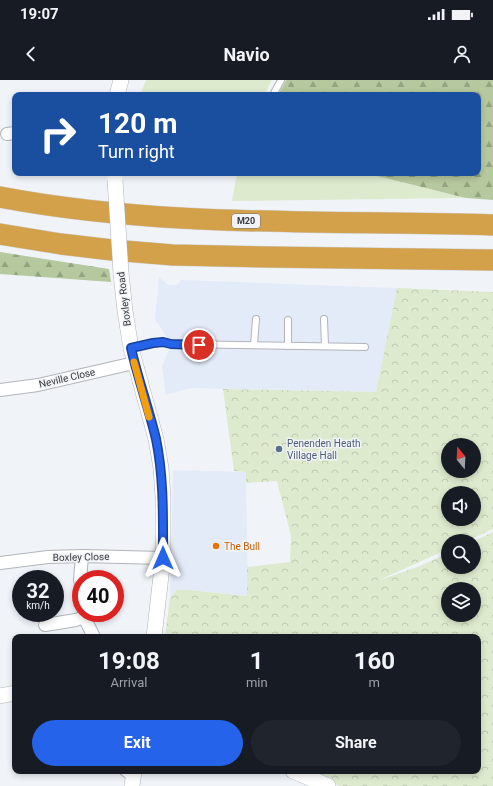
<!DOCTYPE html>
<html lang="en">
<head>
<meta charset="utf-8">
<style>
  :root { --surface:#171b24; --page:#20242c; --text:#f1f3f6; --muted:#9ea1a6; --accent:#2563eb }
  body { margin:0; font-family:Roboto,sans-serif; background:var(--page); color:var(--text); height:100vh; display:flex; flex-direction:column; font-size:15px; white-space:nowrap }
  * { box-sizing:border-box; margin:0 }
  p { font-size:13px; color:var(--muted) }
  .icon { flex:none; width:22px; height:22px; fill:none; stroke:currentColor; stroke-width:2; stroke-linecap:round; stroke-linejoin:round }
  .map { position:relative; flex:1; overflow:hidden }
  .panel { position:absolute; left:12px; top:554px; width:469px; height:140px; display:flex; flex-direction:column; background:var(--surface); border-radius:8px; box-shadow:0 2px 6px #0003 }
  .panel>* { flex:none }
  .banner { position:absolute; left:12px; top:12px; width:469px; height:84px; border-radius:8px; box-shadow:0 2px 6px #0003; background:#1a4fa0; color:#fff; overflow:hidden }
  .needle { width:26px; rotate:342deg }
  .buttons { position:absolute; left:441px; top:358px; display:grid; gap:8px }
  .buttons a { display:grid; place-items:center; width:40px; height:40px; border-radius:50%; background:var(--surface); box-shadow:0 2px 6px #0003; font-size:20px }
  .speed { position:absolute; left:12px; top:490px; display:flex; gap:8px; font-size:20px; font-weight:700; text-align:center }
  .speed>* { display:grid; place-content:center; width:52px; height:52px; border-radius:50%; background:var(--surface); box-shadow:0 2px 6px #0003; line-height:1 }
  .speed small { font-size:10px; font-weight:400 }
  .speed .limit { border:6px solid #d22; background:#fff; color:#111 }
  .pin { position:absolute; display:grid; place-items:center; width:34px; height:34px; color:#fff; margin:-17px; border:2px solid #fff; border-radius:50%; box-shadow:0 1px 4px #0007 }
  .me { position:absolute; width:44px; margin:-22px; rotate:0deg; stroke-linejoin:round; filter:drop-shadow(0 0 3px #0008) }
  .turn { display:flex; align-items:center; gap:14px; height:84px; padding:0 20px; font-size:18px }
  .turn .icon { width:52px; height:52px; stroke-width:2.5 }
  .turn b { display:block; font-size:28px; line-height:34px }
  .eta { display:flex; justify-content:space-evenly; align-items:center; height:68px; text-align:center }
  .eta b { font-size:24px; font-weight:700; line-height:28px }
  .button { display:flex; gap:8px; margin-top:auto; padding:8px 20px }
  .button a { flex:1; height:46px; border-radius:24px; background:var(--accent); color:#fff; font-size:16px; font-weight:700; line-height:46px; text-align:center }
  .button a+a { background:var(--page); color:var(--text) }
  .status { display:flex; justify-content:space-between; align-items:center; height:28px; padding:0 20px; background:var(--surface); direction:ltr }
  .status svg { height:11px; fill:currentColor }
  header { display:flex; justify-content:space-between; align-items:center; height:52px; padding:0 20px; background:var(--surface); font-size:18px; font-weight:700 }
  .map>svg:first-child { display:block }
  .built { fill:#e4ebf8 }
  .green { fill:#deeace }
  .forest { fill:url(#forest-firs) }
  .park { fill:url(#park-crowns); fill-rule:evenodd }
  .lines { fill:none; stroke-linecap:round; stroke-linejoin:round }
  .service-casing { stroke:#b1b4ba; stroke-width:8 }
  .minor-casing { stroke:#b1b4ba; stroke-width:14 }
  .tertiary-casing { stroke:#b1b4ba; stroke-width:16 }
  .motorway-casing { stroke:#cfcfd0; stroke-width:22 }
  .service { stroke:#fff; stroke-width:6 }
  .minor { stroke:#fff; stroke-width:12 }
  .tertiary { stroke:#fff; stroke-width:15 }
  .motorway { stroke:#d3a14a; stroke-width:21 }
  .tertiary-bridge-casing { stroke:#b1b4ba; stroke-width:16; stroke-linecap:butt }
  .tertiary-bridge { stroke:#fff; stroke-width:15 }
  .route-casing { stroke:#184099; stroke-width:10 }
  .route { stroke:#2563eb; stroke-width:7 }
  .slow { stroke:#f59e0b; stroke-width:7 }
  .service-dot { fill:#5c6f8a; stroke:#f0f4f9; stroke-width:1.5 }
  .food-dot { fill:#e8710a; stroke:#f0f4f9; stroke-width:1.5 }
  .labels { text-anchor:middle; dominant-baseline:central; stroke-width:3; stroke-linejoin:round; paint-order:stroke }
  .shield { fill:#f0f4f9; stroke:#6e7074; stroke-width:1 }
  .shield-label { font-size:9px; font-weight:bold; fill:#37383b }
  .street-label { font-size:10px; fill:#37383b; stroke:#f0f4f9 }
  .service-label { font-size:10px; fill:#4e5e75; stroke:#f0f4f9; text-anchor:start }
  .food-label { font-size:10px; fill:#c56008; stroke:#f0f4f9; text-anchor:start }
</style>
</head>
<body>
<div class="status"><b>19:07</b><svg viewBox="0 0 49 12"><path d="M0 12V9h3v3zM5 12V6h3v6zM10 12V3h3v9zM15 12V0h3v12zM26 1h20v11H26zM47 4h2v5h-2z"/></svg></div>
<header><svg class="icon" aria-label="back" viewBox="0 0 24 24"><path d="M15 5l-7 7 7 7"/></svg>Navio<svg class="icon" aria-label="person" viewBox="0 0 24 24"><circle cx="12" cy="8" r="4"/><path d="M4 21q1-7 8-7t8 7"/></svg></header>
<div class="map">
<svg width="493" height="706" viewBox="0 0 493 706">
  <defs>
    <pattern id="forest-firs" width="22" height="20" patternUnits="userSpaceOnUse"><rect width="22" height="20" fill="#b6c89d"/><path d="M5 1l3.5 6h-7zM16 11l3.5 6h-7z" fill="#95a381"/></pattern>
    <pattern id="park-crowns" width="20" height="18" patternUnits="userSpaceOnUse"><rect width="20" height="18" fill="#deeace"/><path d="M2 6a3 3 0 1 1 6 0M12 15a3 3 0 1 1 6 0" fill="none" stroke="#bfc9b2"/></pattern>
  </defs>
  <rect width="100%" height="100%" fill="#f0f4f9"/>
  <!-- built -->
  <g class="built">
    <path d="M159,197L168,205H177L181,200L397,208L376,312L191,308L166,315L162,287L171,264L155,239Z"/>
    <path d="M173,390L246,392L248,516L190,510H177L170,517Z"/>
  </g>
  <!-- green -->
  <g class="green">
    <path d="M146,0H272L264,15H140Z"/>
    <path d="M237,93H365L466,118L232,121Z"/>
  </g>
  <!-- forest -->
  <g class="forest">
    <path d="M286,0H493V120L466,118L365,93H478V15H278Z"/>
    <path d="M0,172L109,189L111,202L0,194Z"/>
  </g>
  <!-- park -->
  <path class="park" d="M397,208L493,212V449L467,461H448V469L377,501L420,486L448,473V487H474V461L493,452V706H339L307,691H478V557H165L170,517L177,510H190L247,516V487L290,482L291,456L277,401L246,403V392L234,391L223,309L376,312ZM448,365H474V391H448ZM448,413H474V439H448ZM448,509H474V535H448Z"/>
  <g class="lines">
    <defs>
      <g id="service">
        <path d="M273,15L281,0"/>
        <path d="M324,239L325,266"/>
        <path d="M254,265L256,239"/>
        <path d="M288,266V240"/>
        <path d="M131,268C144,265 157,261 171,264L365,267"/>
        <path d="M122,691L127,695L132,696"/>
      </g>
      <g id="minor">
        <path d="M7,54L15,53"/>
        <path d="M0,310L38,305L134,283"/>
        <path d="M0,483L48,477L82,476L163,478"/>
        <path d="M81,504L80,500L82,476"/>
        <path d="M84,533V537L94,557"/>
        <path d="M45,545L76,540L84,537"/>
      </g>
      <g id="tertiary">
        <path d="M117,15L121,0"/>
        <path d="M121,193L125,231L131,268L156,359L161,388L163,418V478L154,557"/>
        <path d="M0,616L15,613"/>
        <path d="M293,691L328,706"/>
        <path d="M132,706L134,691"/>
      </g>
      <g id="motorway">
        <path d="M0,117C163,148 329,140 493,145"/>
        <path d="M0,154L61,164L112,170L173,175L267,177L493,180"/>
      </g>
    </defs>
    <!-- service casing -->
    <use href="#service" class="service-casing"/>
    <!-- minor casing -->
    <use href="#minor" class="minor-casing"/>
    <!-- tertiary casing -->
    <use href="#tertiary" class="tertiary-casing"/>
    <!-- motorway casing -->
    <use href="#motorway" class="motorway-casing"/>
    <!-- service -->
    <use href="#service" class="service"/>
    <!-- minor -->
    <use href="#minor" class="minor"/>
    <!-- tertiary -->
    <use href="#tertiary" class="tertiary"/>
    <!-- motorway -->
    <use href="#motorway" class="motorway"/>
    <defs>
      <path id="tertiary-bridge" d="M115,100L121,193"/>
    </defs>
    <!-- tertiary-bridge casing -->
    <use href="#tertiary-bridge" class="tertiary-bridge-casing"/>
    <!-- tertiary-bridge -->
    <use href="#tertiary-bridge" class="tertiary-bridge"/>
  </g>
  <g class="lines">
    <defs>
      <path id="route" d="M163,478C163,438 164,398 156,359C149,329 138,299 131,268L153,263L163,262L171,264L199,265"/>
    </defs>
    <!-- route casing -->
    <use href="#route" class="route-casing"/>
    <!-- route -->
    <use href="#route" class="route"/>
    <!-- slow -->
    <path class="slow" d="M134,282L149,337"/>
  </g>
  <!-- markers -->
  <circle class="service-dot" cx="279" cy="369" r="4"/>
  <circle class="food-dot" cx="216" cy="466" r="4"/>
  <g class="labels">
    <!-- shield labels -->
    <rect class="shield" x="232" y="134" width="28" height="14" rx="3"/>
    <g class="shield-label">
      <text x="246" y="141">M20</text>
    </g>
    <!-- street labels -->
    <g class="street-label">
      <text transform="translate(124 219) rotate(-97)">Boxley Road</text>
      <text transform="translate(67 298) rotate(-13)">Neville Close</text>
      <text transform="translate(81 477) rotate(-1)">Boxley Close</text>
    </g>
    <!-- service labels -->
    <g class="service-label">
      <text x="287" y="363">Penenden Heath<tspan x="287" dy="12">Village Hall</tspan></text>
    </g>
    <!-- food labels -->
    <g class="food-label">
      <text x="224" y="466">The Bull</text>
    </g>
  </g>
</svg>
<div class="buttons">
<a><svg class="needle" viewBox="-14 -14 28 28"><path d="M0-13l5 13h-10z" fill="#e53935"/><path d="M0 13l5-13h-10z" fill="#9ea1a6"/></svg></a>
<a><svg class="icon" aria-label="sound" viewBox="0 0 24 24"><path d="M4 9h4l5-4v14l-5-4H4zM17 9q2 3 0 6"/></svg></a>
<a><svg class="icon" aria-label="search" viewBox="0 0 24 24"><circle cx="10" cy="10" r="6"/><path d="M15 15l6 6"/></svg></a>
<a><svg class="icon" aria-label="layers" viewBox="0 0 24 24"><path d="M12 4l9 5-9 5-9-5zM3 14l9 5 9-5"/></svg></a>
</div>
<div class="speed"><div>32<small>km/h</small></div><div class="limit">40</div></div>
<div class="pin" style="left:199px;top:265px;background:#d93025"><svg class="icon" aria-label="arrive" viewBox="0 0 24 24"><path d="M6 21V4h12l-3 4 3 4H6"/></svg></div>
<svg class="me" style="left:163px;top:478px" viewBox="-20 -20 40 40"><path d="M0-17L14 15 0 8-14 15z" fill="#2563eb" stroke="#fff" stroke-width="4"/></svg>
<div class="banner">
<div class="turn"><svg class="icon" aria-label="right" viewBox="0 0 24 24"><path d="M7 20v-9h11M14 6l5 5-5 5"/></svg><div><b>120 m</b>Turn right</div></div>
</div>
<section class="panel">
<div class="eta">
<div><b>19:08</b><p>Arrival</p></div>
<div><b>1</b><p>min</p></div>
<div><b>160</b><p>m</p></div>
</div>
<div class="button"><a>Exit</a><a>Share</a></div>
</section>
</div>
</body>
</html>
